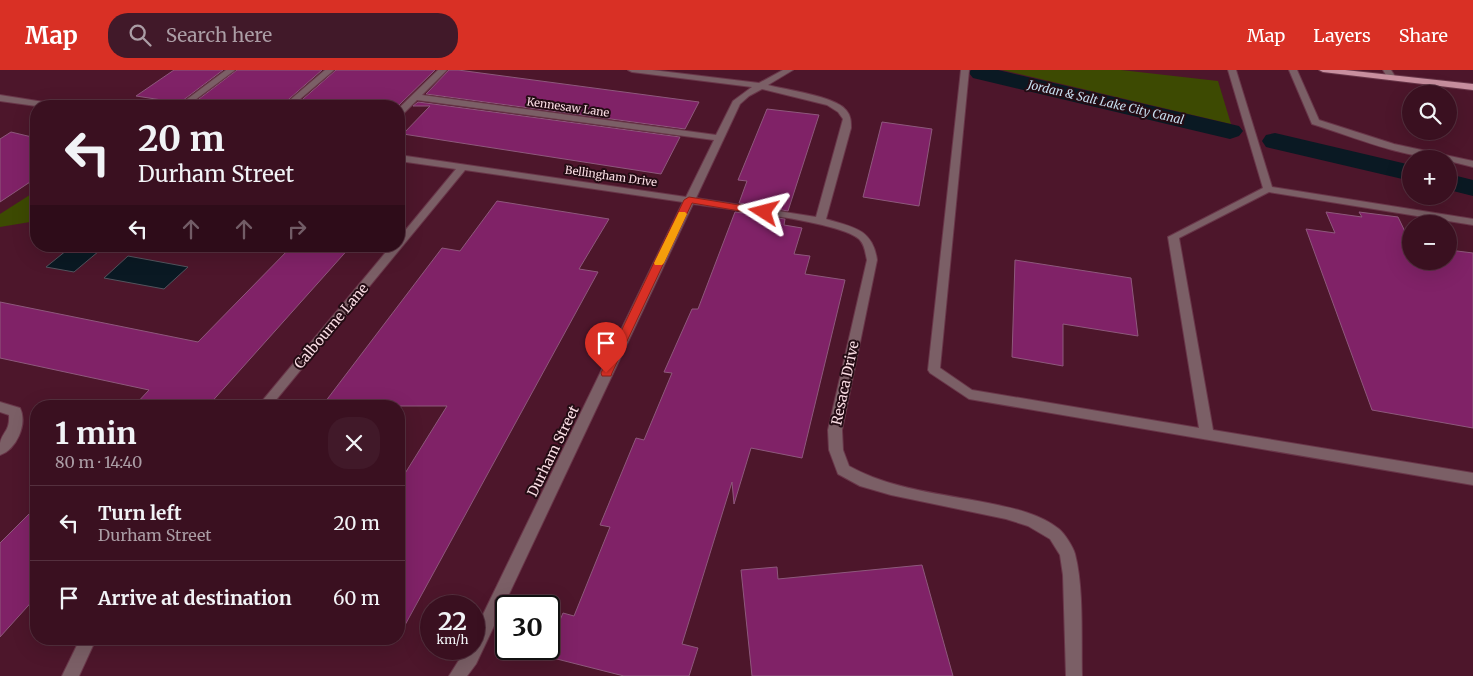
<!DOCTYPE html>
<html lang="en">
<head>
<meta charset="utf-8">
<style>
  :root { --surface:#3a1020; --page:#411929; --text:#f1f3f6; --muted:#ab9da5; --line:#54303e; --accent:#d93025 }
  body { margin:0; font-family:Merriweather,serif; background:var(--page); color:var(--text); height:100vh; display:flex; flex-direction:column; font-size:19px; white-space:nowrap }
  * { box-sizing:border-box; margin:0 }
  p { font-size:16px; color:var(--muted) }
  .icon { flex:none; width:28px; height:28px; fill:none; stroke:currentColor; stroke-width:2; stroke-linecap:round; stroke-linejoin:round }
  .map { position:relative; flex:1; overflow:hidden }
  .panel { position:absolute; left:30px; top:330px; width:375px; height:245px; display:flex; flex-direction:column; background:var(--surface); border-radius:20px; box-shadow:0 5px 20px #0002,0 0 0 1px var(--line) }
  .panel>* { flex:none }
  .banner { position:absolute; left:30px; top:30px; width:375px; height:152px; border-radius:20px; box-shadow:0 5px 20px #0002,0 0 0 1px var(--line); background:#3a1020; color:var(--text); overflow:hidden }
  .tools { position:absolute; left:1402px; top:15px; display:grid; gap:10px }
  .tools a { display:grid; place-items:center; width:55px; height:55px; border-radius:50%; background:var(--surface); box-shadow:0 5px 20px #0002,0 0 0 1px var(--line); font-size:25px }
  .speed { position:absolute; left:420px; top:525px; display:flex; gap:10px; font-size:25px; font-weight:700; text-align:center }
  .speed>* { display:grid; place-content:center; width:65px; height:65px; border-radius:50%; background:var(--surface); box-shadow:0 5px 20px #0002,0 0 0 1px var(--line); line-height:1 }
  .speed small { font-size:12px; font-weight:400 }
  .speed .limit { border:2px solid #111; border-radius:8px; background:#fff; color:#111 }
  .pin { position:absolute; display:grid; place-items:center; width:42px; height:42px; color:#fff; margin:-51px -21px; border-radius:50% 50% 50% 0; rotate:-45deg; box-shadow:0 0 5px #0007 }
  .pin .icon { rotate:45deg }
  .me { position:absolute; width:55px; margin:-28px; rotate:279deg; stroke-linejoin:round; filter:drop-shadow(0 0 4px #0008) }
  .turn { display:flex; align-items:center; gap:18px; height:105px; padding:0 25px; font-size:22px }
  .turn .icon { width:65px; height:65px; stroke-width:2.5 }
  .turn b { display:block; font-size:35px; line-height:42px }
  .lanes { display:flex; align-items:center; height:48px; padding:0 25px; background:#0003; justify-content:center; gap:25px; direction:ltr }
  .lanes .off { opacity:.35 }
  .round { display:grid; place-items:center; flex:none; width:52px; height:52px; border-radius:20px; background:var(--page) }
  .head { display:flex; align-items:center; justify-content:space-between; height:85px; padding:0 25px }
  h1 { font-size:30px; font-weight:700; line-height:38px }
  ul { padding:0; list-style:none }
  li { display:flex; align-items:center; gap:15px; height:75px; padding:0 25px; border-top:1px solid var(--line) }
  li div { flex:1 }
  li b { display:block; font-size:19px }
  li em { font-style:normal }
  header { display:flex; align-items:center; gap:30px; box-sizing:border-box; height:70px; padding:0 25px; background:var(--accent); color:#fff }
  header strong { font-size:24px }
  nav { display:flex; gap:28px; margin-inline-start:auto; font-size:18px }
  .search { width:350px; height:45px; background:var(--page); display:flex; align-items:center; gap:12px; box-sizing:border-box; padding:0 18px; border-radius:20px; color:var(--muted); font-size:19px }
  .map>svg:first-child { display:block }
  .green { fill:#3d4a02 }
  .water { fill:#0a1923; stroke:#52545d }
  .lines { fill:none; stroke-linecap:round; stroke-linejoin:round }
  .canal { fill:#0a1923; fill-rule:evenodd }
  .building { fill:#802267; stroke:#8e587c }
  .minor-casing { stroke:#693649; stroke-width:2 }
  .major-casing { stroke:#693649; stroke-width:2 }
  .minor { fill:#7b5f66; fill-rule:evenodd }
  .major { fill:#c88f9f; fill-rule:evenodd }
  .route { fill:#d93025; stroke:#8d1f18 }
  .slow { fill:#f59e0b }
  .labels { text-anchor:middle; dominant-baseline:central; stroke-width:4; stroke-linejoin:round; paint-order:stroke }
  .far-street-label { font-size:11px; fill:#fadde4; stroke:#240c14 }
  .far-water-label { font-size:12px; font-style:italic; fill:#c6def0; stroke:#240c14 }
  .street-label { font-size:14px; fill:#fadde4; stroke:#240c14 }
</style>
</head>
<body>
<header>
<strong>Map</strong>
<div class="search"><svg class="icon" aria-label="search" viewBox="0 0 24 24"><circle cx="10" cy="10" r="6"/><path d="M15 15l6 6"/></svg>Search here</div>
<nav><a>Map</a><a>Layers</a><a>Share</a></nav>
</header>
<div class="map">
<svg width="1473" height="606" viewBox="0 0 1473 606">
  <rect width="100%" height="100%" fill="#4d162b"/>
  <!-- green -->
  <g class="green">
    <path d="M1002,0H1121L1218,11L1231,54Z"/>
    <path d="M36,121V151L0,157V144Z"/>
  </g>
  <!-- water -->
  <g class="water">
    <path d="M72,176H105L74,202L46,197Z"/>
    <path d="M128,186L188,197L164,219L104,208Z"/>
  </g>
  <g class="lines">
    <!-- canal -->
    <g class="canal">
      <path d="M971,0H998L1239,56L1243,61L1239,66L1230,69L973,8L969,3Z"/>
      <path d="M1275,63L1411,95V111L1266,77L1262,71L1266,65Z"/>
      <path d="M1449,104L1473,110V126L1449,120Z"/>
    </g>
  </g>
  <!-- building -->
  <g class="building">
    <path d="M174,0H223L182,31L175,32L136,26Z"/>
    <path d="M237,0H322L281,36H221L195,32Z"/>
    <path d="M336,0H435L398,36H295Z"/>
    <path d="M449,0H458L699,32L685,59L426,24Z"/>
    <path d="M418,32L680,67L661,104L403,64L430,36H413Z"/>
    <path d="M767,39L819,45L788,141L739,133L747,111L738,110Z"/>
    <path d="M882,52L932,59L919,136L863,127Z"/>
    <path d="M11,62L36,68V108L0,132V69Z"/>
    <path d="M497,131L609,149L579,199L598,202L399,566V413L447,336H322L442,178L460,181Z"/>
    <path d="M735,142L785,149L784,155L802,158L794,184L810,186L805,204L845,210L802,388L751,378L734,434L732,412L682,574L698,578L689,606H624L545,586L563,543L574,546L610,457L600,455L636,368L644,370L672,303L664,302L692,239H698Z"/>
    <path d="M1326,142L1362,147L1359,142L1398,147L1411,174V191H1449V180L1473,183V358L1372,340L1306,159L1335,163Z"/>
    <path d="M292,176H351L208,336H134L149,320L0,288V232L198,272Z"/>
    <path d="M1015,190L1131,208L1138,266L1063,254V296L1012,287Z"/>
    <path d="M36,437V527L0,567V473Z"/>
    <path d="M922,495L953,606H752L741,500L777,497L778,509Z"/>
  </g>
  <g class="lines">
    <defs>
      <g id="minor">
        <path d="M226,0H235L187,36H178Z"/>
        <path d="M325,0H334L292,36H283Z"/>
        <path d="M438,0H447L422,25L716,65L733,31L752,17L632,2L628,0H652L759,13L783,0H793L768,15C786,20 835,26 846,40C851,46 851,51 851,58L826,149C853,157 873,159 877,190L842,360L843,380L849,396C890,419 942,424 988,433C1012,438 1039,443 1059,459C1065,464 1073,477 1075,484C1084,518 1081,570 1082,606H1066L1063,505L1060,485L1050,469L1028,456L1006,449L891,425L860,416L838,404L829,380L828,360L867,190C865,182 865,175 859,169C839,151 725,139 693,134L476,594L467,606H449L466,579H474V563L683,132L465,100L271,336H258L391,176H399V168L456,99L399,91V85L686,127L714,70L417,30L402,45L399,46V38ZM762,19L827,35L838,42L843,49L816,147L696,128L740,34L749,26Z"/>
        <path d="M961,0H969L940,298L972,320L1199,358L1168,167L1263,118L1228,0H1236L1272,117L1473,149V155L1269,122L1179,168L1213,360L1473,403V415L969,329L930,303L928,300Z"/>
        <path d="M1289,0H1297L1319,50L1394,74L1473,91V97L1449,91V89C1405,89 1354,67 1312,54Z"/>
        <path d="M1383,0H1391L1396,8L1395,10H1389Z"/>
        <path d="M0,25L50,33L54,36H36L0,31Z"/>
        <path d="M0,332L20,338C28,354 16,380 0,385C0,382 0,376 0,373C3,361 10,361 9,345L0,342Z"/>
        <path d="M80,569H96L79,606H62Z"/>
      </g>
      <path id="major" d="M1319,0H1345L1473,14V20L1323,2Z"/>
    </defs>
    <!-- minor casing -->
    <use href="#minor" class="minor-casing"/>
    <!-- major casing -->
    <use href="#major" class="major-casing"/>
    <!-- minor -->
    <use href="#minor" class="minor"/>
    <!-- major -->
    <use href="#major" class="major"/>
  </g>
  <!-- route -->
  <path class="route" d="M689,127L764,139L769,142L764,145L692,133L612,303L611,306H602L601,303L684,130Z"/>
  <!-- slow -->
  <path class="slow" d="M679,142H685L687,144L664,193L662,195H655L654,193Z"/>
  <g class="labels">
    <!-- far-street labels -->
    <g class="far-street-label">
      <text transform="translate(568 37) rotate(8)">Kennesaw Lane</text>
      <text transform="translate(611 106) rotate(8)">Bellingham Drive</text>
    </g>
    <!-- far-water labels -->
    <g class="far-water-label">
      <text transform="translate(1106 32) rotate(13)">Jordan &amp; Salt Lake City Canal</text>
    </g>
    <!-- street labels -->
    <g class="street-label">
      <text transform="translate(331 256) rotate(-50)">Calbourne Lane</text>
      <text transform="translate(845 313) rotate(-78)">Resaca Drive</text>
      <text transform="translate(553 381) rotate(-64)">Durham Street</text>
    </g>
  </g>
</svg>
<div class="tools">
<a><svg class="icon" aria-label="search" viewBox="0 0 24 24"><circle cx="10" cy="10" r="6"/><path d="M15 15l6 6"/></svg></a>
<a>+</a>
<a>−</a>
</div>
<div class="speed"><div>22<small>km/h</small></div><div class="limit">30</div></div>
<div class="pin" style="left:606px;top:303px;background:#d93025"><svg class="icon" aria-label="arrive" viewBox="0 0 24 24"><path d="M6 21V4h12l-3 4 3 4H6"/></svg></div>
<svg class="me" style="left:764px;top:142px" viewBox="-20 -20 40 40"><path d="M0-17L14 15 0 8-14 15z" fill="#d93025" stroke="#fff" stroke-width="4"/></svg>
<div class="banner">
<div class="turn"><svg class="icon" aria-label="left" viewBox="0 0 24 24"><path d="M17 20v-9H6M10 6l-5 5 5 5"/></svg><div><b>20 m</b>Durham Street</div></div>
<div class="lanes"><svg class="icon" aria-label="left" viewBox="0 0 24 24"><path d="M17 20v-9H6M10 6l-5 5 5 5"/></svg><svg class="icon off" aria-label="ahead" viewBox="0 0 24 24"><path d="M12 20V5M6 11l6-6 6 6"/></svg><svg class="icon off" aria-label="ahead" viewBox="0 0 24 24"><path d="M12 20V5M6 11l6-6 6 6"/></svg><svg class="icon off" aria-label="right" viewBox="0 0 24 24"><path d="M7 20v-9h11M14 6l5 5-5 5"/></svg></div>
</div>
<section class="panel">
<div class="head"><div><h1>1 min</h1><p>80 m · 14:40</p></div><a class="round"><svg class="icon" aria-label="close" viewBox="0 0 24 24"><path d="M6 6l12 12M18 6L6 18"/></svg></a></div>
<ul>
<li><svg class="icon" aria-label="left" viewBox="0 0 24 24"><path d="M17 20v-9H6M10 6l-5 5 5 5"/></svg><div><b>Turn left</b><p>Durham Street</p></div><em>20 m</em></li>
<li><svg class="icon" aria-label="arrive" viewBox="0 0 24 24"><path d="M6 21V4h12l-3 4 3 4H6"/></svg><div><b>Arrive at destination</b></div><em>60 m</em></li>
</ul>
</section>
</div>
</body>
</html>
